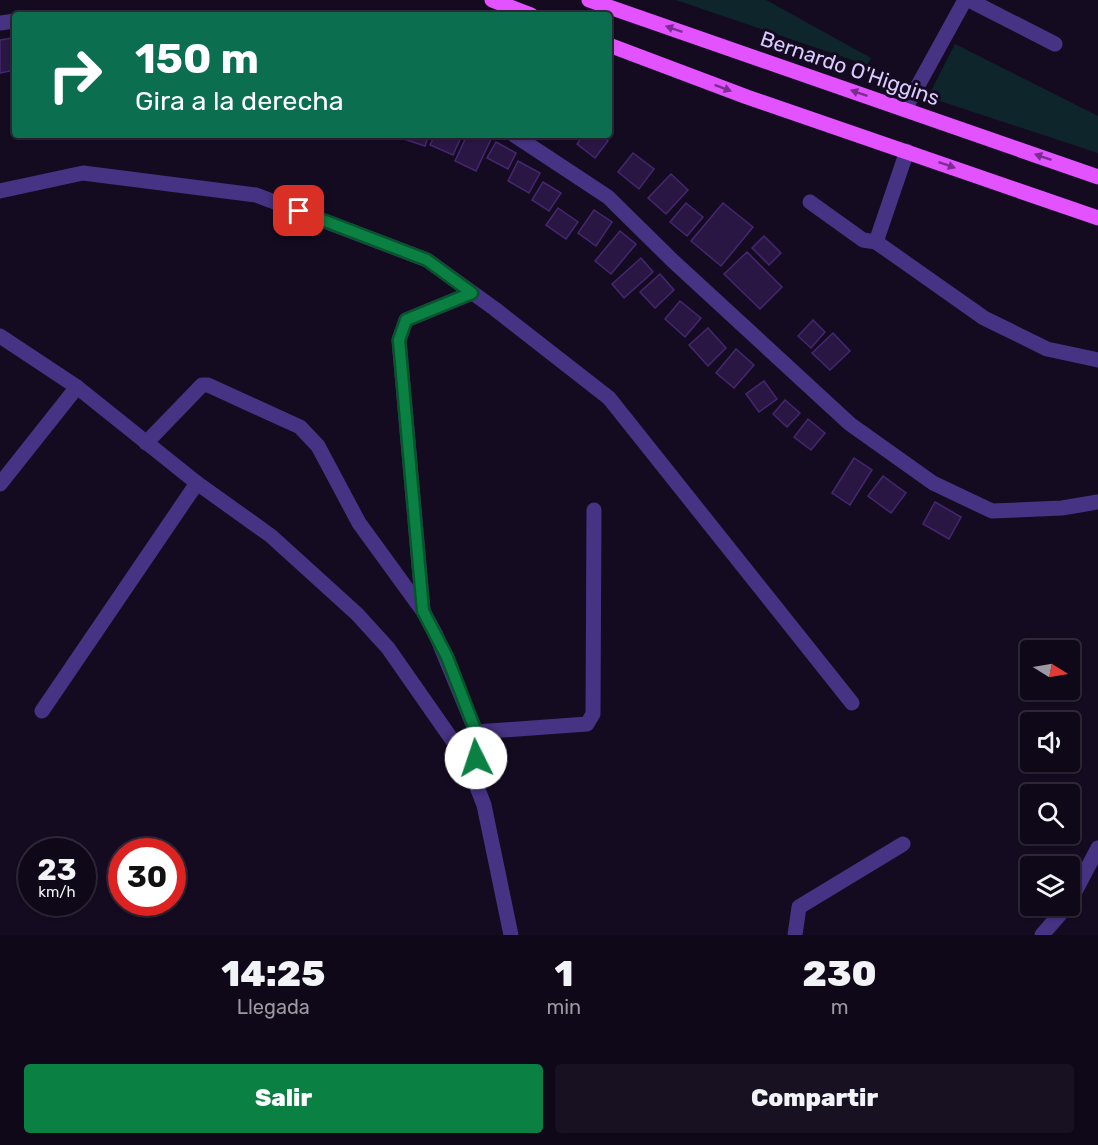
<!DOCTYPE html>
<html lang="es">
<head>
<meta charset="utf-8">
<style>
  :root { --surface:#0f0819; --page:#181122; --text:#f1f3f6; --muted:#9b9aa2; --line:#2f2938; --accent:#0b8043 }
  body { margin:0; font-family:Rubik,sans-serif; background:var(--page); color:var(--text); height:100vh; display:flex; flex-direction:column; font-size:22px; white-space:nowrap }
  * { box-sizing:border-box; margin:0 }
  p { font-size:20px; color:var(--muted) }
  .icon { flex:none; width:33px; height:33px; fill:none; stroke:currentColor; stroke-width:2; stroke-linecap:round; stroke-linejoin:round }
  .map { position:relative; height:935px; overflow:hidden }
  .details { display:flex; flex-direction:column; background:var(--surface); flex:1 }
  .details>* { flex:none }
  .hud { position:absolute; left:12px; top:12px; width:600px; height:126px; border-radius:6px; box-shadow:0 2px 4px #0004,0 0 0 2px var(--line); background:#0b6e4f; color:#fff; overflow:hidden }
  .needle { width:39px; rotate:101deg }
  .fabs { position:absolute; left:1020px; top:640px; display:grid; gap:12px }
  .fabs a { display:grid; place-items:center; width:60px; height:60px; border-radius:6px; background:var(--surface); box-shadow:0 2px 4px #0004,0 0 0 2px var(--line); font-size:30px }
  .speed { position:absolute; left:18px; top:838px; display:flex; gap:12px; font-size:30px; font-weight:700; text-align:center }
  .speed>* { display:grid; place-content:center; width:78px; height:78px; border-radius:50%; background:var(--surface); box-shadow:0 2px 4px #0004,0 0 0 2px var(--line); line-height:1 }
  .speed small { font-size:15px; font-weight:400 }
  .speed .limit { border:9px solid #d22; background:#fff; color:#111 }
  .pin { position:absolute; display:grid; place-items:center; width:51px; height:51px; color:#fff; margin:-26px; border-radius:12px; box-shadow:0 3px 9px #0006 }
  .me { position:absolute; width:66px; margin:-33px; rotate:356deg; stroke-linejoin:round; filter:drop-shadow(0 0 4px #0008) }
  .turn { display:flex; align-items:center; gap:21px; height:126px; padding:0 24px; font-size:27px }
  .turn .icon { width:78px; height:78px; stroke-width:2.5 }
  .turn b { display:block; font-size:42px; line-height:51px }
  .eta { display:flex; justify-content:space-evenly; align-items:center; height:102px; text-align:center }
  .eta b { font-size:36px; font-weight:800; line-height:42px }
  .primary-button { display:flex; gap:12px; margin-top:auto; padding:12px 24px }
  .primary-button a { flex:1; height:69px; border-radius:6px; background:var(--accent); color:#fff; font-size:24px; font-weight:800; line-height:69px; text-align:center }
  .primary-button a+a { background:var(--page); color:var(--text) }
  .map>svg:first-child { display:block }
  .green { fill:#0e262b }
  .building { fill:#291643; stroke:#452771; stroke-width:1.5 }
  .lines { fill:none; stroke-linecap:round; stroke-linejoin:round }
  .minor { stroke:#473383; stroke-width:15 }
  .primary { stroke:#e252ff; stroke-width:15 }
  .oneway { fill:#7b2e90 }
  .route-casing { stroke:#07532c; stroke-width:15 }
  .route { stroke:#0b8043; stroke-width:10 }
  .labels { text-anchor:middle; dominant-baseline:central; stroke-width:6; stroke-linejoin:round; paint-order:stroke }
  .street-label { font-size:21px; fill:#dccbff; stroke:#140b21 }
</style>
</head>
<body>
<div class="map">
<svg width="1098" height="935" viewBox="0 0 1098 935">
  <rect width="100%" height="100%" fill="#140b21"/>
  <!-- green -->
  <g class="green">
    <path d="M676,0H766L871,58L867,65Z"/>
    <path d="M955,44L1098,116V153L928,97Z"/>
  </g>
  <!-- building -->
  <g class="building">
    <path d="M12,38L15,70L0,73V40Z"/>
    <path d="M406,135H429L425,146L404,139Z"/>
    <path d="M435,135H462L453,155L430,145Z"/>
    <path d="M467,135H493L476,171L455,161Z"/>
    <path d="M583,135H600L608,141L595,158L577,144Z"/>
    <path d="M496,142L516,153L508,169L487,158Z"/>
    <path d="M633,153L654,169L639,189L618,172Z"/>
    <path d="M518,161L540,173L529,193L508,181Z"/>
    <path d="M671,174L688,190L666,214L648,198Z"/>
    <path d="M543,182L561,193L549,211L532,200Z"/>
    <path d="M686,203L703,217L687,236L670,222Z"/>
    <path d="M723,203L753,227L721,266L691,241Z"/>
    <path d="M558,208L578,222L566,239L546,225Z"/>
    <path d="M594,210L612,222L596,246L578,233Z"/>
    <path d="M620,231L636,244L611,274L595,261Z"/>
    <path d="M764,236L781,253L769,265L752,248Z"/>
    <path d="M747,252L782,287L760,309L724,274Z"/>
    <path d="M641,258L653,272L624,298L612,284Z"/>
    <path d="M660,274L674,290L655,308L640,292Z"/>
    <path d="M680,301L701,318L685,337L665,319Z"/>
    <path d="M813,320L825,332L811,348L798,336Z"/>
    <path d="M708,328L726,348L708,366L689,345Z"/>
    <path d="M833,333L850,351L830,370L812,353Z"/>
    <path d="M736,349L754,365L734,388L716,373Z"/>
    <path d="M764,381L777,399L759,412L746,394Z"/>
    <path d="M785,400L800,413L787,427L773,414Z"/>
    <path d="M808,419L825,433L811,450L794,437Z"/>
    <path d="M854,458L872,470L850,505L832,493Z"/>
    <path d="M883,476L906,493L891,513L868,496Z"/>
    <path d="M935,502L961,517L949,539L923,524Z"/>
  </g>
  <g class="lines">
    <!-- minor -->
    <g class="minor">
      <path d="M969,0L1055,44"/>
      <path d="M0,23L15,21"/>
      <path d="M905,109L965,0"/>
      <path d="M514,135L608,197L673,261L850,424L933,483L992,511L1062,508L1098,502"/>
      <path d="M907,151L876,242L984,318L1047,349L1098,360"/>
      <path d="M0,191L83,173L256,195L427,260L495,309L609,398L852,703"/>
      <path d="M810,202L863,240L876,242"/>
      <path d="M0,336L77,387L197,483L271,536L357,614L388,648L455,744L472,774L484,805L511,935"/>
      <path d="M146,443L202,385H208L300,427L318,446L359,523L423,611L436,635L476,732V758L472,774"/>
      <path d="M0,484L77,387"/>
      <path d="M423,610L399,340L406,320L472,293"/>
      <path d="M42,711L197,483"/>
      <path d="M476,732L587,724L593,714L594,510"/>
      <path d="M1070,901L1098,848"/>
      <path d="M795,935L799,907L903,844"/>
      <path d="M1042,935L1067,906"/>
    </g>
    <!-- primary -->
    <g class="primary">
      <path d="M492,0L531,15"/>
      <path d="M589,0L1098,177"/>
      <path d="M609,45L747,97L1098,218"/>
    </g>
  </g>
  <!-- one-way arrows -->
  <defs><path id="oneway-solid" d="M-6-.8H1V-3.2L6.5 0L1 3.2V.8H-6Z" transform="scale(1.5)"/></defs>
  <g class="oneway">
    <use href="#oneway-solid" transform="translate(674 29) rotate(-161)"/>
    <use href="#oneway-solid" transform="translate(723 88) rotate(21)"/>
    <use href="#oneway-solid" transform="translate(859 93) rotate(-161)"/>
    <use href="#oneway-solid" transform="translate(1043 157) rotate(-161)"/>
    <use href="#oneway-solid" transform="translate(947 165) rotate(19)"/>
  </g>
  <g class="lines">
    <defs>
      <path id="route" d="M299,211L427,260L472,293L406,320L399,340L423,611L447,657L476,732V758"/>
    </defs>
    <!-- route casing -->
    <use href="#route" class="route-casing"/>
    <!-- route -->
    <use href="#route" class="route"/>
  </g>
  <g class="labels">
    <!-- street labels -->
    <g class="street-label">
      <text transform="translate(850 68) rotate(19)">Bernardo O'Higgins</text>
    </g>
  </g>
</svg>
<div class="fabs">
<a><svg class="needle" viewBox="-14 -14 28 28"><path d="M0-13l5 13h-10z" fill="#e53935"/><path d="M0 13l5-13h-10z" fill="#9b9aa2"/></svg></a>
<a><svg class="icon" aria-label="sound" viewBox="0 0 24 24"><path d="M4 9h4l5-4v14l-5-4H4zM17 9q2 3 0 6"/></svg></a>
<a><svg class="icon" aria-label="search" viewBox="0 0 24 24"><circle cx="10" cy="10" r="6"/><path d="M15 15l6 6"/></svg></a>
<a><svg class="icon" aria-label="layers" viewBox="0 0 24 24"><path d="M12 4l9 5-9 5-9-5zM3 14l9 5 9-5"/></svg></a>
</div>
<div class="speed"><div>23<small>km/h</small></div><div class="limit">30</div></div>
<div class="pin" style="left:299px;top:211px;background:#d93025"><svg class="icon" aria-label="arrive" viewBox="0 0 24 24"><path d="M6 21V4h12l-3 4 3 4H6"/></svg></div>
<svg class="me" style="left:476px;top:758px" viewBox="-20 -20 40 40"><circle r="19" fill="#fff"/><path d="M0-13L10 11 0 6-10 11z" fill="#0b8043"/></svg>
<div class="hud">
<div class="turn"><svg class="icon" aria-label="right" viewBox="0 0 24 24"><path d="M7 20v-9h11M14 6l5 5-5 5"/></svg><div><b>150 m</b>Gira a la derecha</div></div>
</div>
</div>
<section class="details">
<div class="eta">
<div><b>14:25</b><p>Llegada</p></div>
<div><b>1</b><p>min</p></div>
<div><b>230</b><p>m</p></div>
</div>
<div class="primary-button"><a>Salir</a><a>Compartir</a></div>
</section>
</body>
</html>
